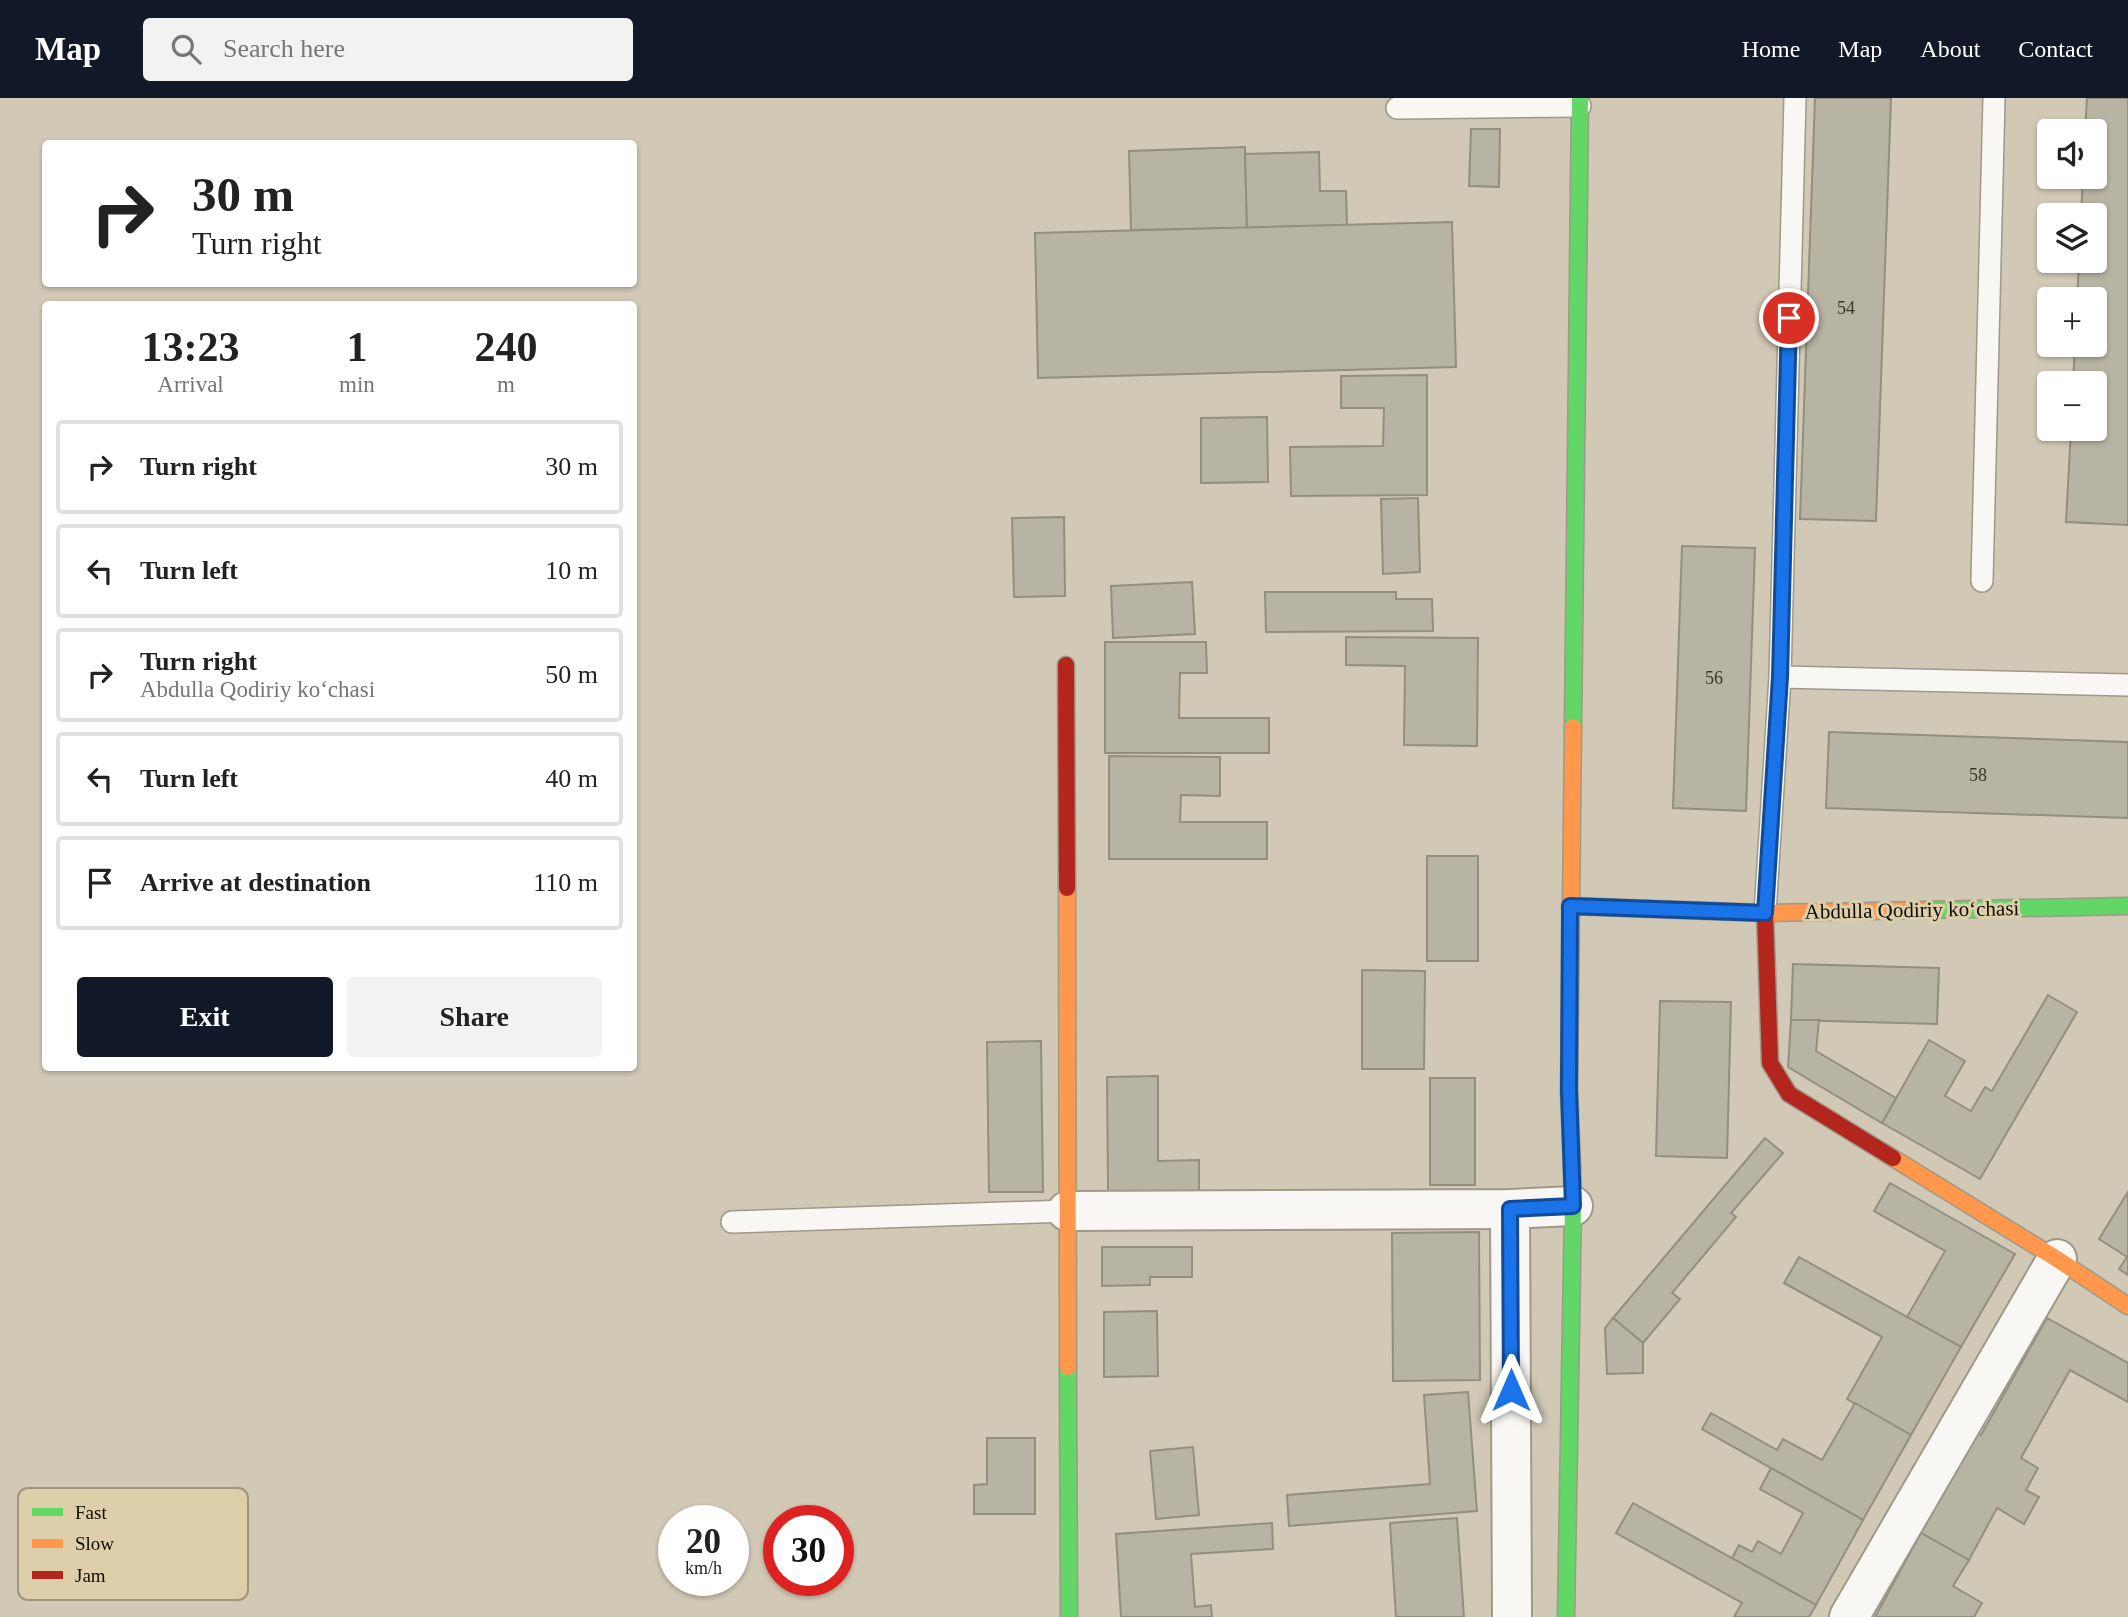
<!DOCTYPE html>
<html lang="en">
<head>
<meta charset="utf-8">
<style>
  :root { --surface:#fff; --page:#f2f2f2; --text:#222; --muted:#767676; --line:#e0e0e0; --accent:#111827 }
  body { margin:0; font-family:"Times New Roman",serif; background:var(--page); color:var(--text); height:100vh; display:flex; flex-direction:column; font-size:26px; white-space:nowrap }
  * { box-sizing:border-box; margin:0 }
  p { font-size:23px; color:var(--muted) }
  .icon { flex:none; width:38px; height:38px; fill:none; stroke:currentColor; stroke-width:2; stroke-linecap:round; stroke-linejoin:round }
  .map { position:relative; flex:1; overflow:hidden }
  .side { position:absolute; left:42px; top:203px; width:595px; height:770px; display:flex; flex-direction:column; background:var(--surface); border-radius:7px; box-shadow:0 2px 5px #0004 }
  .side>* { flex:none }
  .hud { position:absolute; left:42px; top:42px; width:595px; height:147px; border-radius:7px; box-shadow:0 2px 5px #0004; background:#fff; color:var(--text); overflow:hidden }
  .buttons { position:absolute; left:2037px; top:21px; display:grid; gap:14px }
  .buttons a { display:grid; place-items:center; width:70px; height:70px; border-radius:7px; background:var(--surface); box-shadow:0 2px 5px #0004; font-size:35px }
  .speed { position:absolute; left:658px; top:1407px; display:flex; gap:14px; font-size:35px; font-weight:700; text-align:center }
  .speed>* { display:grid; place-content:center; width:91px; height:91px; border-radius:50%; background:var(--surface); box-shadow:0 2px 5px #0004; line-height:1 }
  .speed small { font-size:18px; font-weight:400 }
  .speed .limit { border:10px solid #d22; background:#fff; color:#111 }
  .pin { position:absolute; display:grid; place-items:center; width:60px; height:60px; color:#fff; margin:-30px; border:4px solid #fff; border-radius:50%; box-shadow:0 2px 7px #0007 }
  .me { position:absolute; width:77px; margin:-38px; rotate:0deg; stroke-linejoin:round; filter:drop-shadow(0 0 5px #0008) }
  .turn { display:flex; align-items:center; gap:24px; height:147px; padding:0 35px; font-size:32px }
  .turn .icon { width:91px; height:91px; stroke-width:2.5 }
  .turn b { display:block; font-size:49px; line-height:60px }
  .eta { display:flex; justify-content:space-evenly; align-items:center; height:119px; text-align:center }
  .eta b { font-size:42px; font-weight:600; line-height:49px }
  .button { display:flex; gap:14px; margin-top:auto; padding:14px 35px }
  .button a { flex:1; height:80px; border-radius:7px; background:var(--accent); color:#fff; font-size:28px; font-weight:600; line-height:80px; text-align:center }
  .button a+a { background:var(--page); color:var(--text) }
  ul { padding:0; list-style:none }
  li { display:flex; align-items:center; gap:21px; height:94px; margin:0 14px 10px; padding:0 21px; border:4px solid var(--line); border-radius:7px }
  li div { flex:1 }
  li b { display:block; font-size:26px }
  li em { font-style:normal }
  header { display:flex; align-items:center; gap:42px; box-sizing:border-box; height:98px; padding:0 35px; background:var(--accent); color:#fff }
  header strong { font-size:33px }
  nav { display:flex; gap:38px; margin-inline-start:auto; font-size:24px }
  .search { width:490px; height:63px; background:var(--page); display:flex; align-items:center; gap:18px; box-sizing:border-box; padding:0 24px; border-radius:7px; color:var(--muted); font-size:26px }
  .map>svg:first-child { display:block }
  .building { fill:#b7b4a3; stroke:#928f7f; stroke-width:2 }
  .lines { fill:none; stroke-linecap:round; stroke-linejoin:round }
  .lane-casing { stroke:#9e9988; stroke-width:24 }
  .street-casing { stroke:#9e9988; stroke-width:42 }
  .fast-casing { stroke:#9e9988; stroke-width:19 }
  .slow-casing { stroke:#9e9988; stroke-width:19 }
  .jam-casing { stroke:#9e9988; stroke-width:19 }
  .lane { stroke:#f8f7f4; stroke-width:21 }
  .street { stroke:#f8f7f4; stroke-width:38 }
  .fast { stroke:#63d668; stroke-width:16 }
  .slow { stroke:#ff974d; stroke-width:16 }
  .jam { stroke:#b3261e; stroke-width:16 }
  .route-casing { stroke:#114b97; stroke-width:18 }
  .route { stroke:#1a73e8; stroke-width:12 }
  .labels { text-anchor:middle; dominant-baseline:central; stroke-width:6; stroke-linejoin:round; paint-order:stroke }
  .number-label { font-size:18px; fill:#3a362a }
  .street-label { font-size:21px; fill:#100c02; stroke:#dccfaa }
  .key { fill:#dccfaa; stroke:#9f9478; stroke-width:2 }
  .key-label { font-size:19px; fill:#100c02 }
</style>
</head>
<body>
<header>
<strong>Map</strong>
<div class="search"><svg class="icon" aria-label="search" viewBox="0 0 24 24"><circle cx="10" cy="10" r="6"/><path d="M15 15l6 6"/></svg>Search here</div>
<nav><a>Home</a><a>Map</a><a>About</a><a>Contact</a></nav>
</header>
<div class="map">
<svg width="2128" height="1519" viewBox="0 0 2128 1519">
  <rect width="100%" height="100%" fill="#d1c9b5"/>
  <!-- building -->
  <g class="building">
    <path d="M1815,0H1891L1876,423L1800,421Z"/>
    <path d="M2087,0H2128V427L2066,424L2071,331H2095V285H2073L2075,247H2095V201H2077L2079,163H2095V117H2081L2083,79H2095V33H2085Z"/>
    <path d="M1471,31H1500L1499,89L1469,88Z"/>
    <path d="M1245,49L1247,130L1131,132L1129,53Z"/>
    <path d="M1319,54L1320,93H1346L1347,127L1247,130L1245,56Z"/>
    <path d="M1452,124L1456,269L1038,280L1035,135Z"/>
    <path d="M1427,277V397L1291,398L1290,349L1383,348L1384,310H1341V278Z"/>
    <path d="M1267,319L1268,384L1201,385V320Z"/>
    <path d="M1418,400L1420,474L1383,476L1381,401Z"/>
    <path d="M1064,419L1065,498L1014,499L1012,420Z"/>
    <path d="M1682,448L1755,450L1746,713L1673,710Z"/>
    <path d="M1192,484L1195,536L1113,540L1111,488Z"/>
    <path d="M1265,494H1396V501H1432L1433,533L1266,534Z"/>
    <path d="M1346,539L1478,540L1477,648L1404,647L1405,568L1346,567Z"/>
    <path d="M1105,544H1206L1207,575H1180L1179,620H1269V655H1105Z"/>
    <path d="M1829,634L2128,644V720L1826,710Z"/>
    <path d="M1109,658L1220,659V698L1181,697L1180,724H1267V761H1109Z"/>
    <rect x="1427" y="758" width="51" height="105"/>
    <path d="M1793,866L1939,870L1937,926L1791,922Z"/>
    <path d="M1362,872L1425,873L1424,971H1362Z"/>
    <path d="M2048,897L2077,914L1980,1081L1882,1025L1929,942L1965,963L1945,998L1971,1013L1985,989L1992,993Z"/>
    <path d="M1660,903L1731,904L1727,1060L1656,1058Z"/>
    <path d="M1791,922H1819L1816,953L1896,1000L1882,1025L1788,969Z"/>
    <path d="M1041,943L1043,1094H989L987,944Z"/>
    <path d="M1158,978V1063L1199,1062V1093H1108L1107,979Z"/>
    <rect x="1430" y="980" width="45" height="107"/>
    <path d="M1765,1040L1783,1055L1731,1115L1736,1119L1672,1195L1680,1201L1643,1245L1613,1220Z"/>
    <path d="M1890,1085L2015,1156L1961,1249L1907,1219L1945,1153L1874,1113Z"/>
    <path d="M2128,1094V1177L2119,1171L2127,1159L2099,1141Z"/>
    <path d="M1479,1134L1480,1282L1393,1283L1392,1135Z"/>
    <path d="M1102,1149H1192V1179H1150V1187L1102,1188Z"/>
    <path d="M1799,1159L1961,1249L1911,1337L1847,1301L1882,1239L1784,1185Z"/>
    <path d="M1157,1213L1158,1278L1104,1279V1214Z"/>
    <path d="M1613,1220L1643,1245V1275L1607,1276L1605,1230Z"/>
    <path d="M2047,1220L2128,1265V1304L2070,1272L2021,1360L2038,1370L2026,1392L2039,1399L2024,1426L1997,1410L1969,1462L1921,1435L1964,1360L1956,1356L1971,1331L1981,1337Z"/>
    <path d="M1468,1294L1477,1413L1289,1428L1287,1397L1430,1386L1424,1297Z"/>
    <path d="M1855,1305L1911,1337L1863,1422L1702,1331L1711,1315L1777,1352L1783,1341L1822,1362Z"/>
    <path d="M987,1340H1035V1416H974V1387L987,1386Z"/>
    <path d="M1193,1349L1199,1417L1156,1421L1150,1353Z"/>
    <path d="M1771,1370L1863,1422L1816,1507L1732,1460L1739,1447L1752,1454L1758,1443L1781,1456L1803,1415L1760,1391Z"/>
    <path d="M1633,1405L1816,1507L1809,1519H1734L1742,1505L1616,1435Z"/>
    <path d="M1457,1420L1464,1519H1396L1390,1425Z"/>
    <path d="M1272,1425L1273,1451L1191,1456L1195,1509L1211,1507L1212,1519H1121L1116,1436Z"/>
    <path d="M1921,1435L1969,1462L1953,1488L1982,1505L1974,1519H1875Z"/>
  </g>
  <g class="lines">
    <defs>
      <g id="lane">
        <path d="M1397,10L1580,8"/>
        <path d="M1982,483L1994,0"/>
        <path d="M1780,579L2128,587"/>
        <path d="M1765,815L1780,579L1795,0"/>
        <path d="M732,1124L1067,1113"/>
      </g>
      <g id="street">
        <path d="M1510,1111L1512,1519"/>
        <path d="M1067,1113L1510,1111L1573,1108"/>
        <path d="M1849,1519L2057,1161"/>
      </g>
      <g id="fast">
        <path d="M1573,629L1580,0"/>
        <path d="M1925,812L2128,808"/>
        <path d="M1068,1269L1069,1519"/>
        <path d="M1566,1519L1573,1108L1572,1069"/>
      </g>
      <g id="slow">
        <path d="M1067,790L1068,1269"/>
        <path d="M1570,808L1765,815L1925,812"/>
        <path d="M1893,1060L2057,1161L2128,1208"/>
        <path d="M1572,1069L1569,992L1573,629"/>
      </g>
      <g id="jam">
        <path d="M1066,567L1067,790"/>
        <path d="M1765,815L1770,965L1789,996L1893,1060"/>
      </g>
    </defs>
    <!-- lane casing -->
    <use href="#lane" class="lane-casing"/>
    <!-- street casing -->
    <use href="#street" class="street-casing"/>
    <!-- fast casing -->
    <use href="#fast" class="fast-casing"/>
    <!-- slow casing -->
    <use href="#slow" class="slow-casing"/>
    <!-- jam casing -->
    <use href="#jam" class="jam-casing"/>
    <!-- lane -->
    <use href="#lane" class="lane"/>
    <!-- street -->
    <use href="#street" class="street"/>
    <!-- fast -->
    <use href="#fast" class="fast"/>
    <!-- slow -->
    <use href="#slow" class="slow"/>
    <!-- jam -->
    <use href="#jam" class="jam"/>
  </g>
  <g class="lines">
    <defs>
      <path id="route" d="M1511,1292L1510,1111L1573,1108L1569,992L1570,808L1765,815L1780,579L1789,220"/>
    </defs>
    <!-- route casing -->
    <use href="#route" class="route-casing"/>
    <!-- route -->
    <use href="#route" class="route"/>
  </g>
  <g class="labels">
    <!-- number labels -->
    <g class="number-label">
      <text x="1846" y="210">54</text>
      <text x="1714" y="580">56</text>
      <text x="1978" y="677">58</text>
    </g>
    <!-- street labels -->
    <g class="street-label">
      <text transform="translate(1912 812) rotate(-1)">Abdulla Qodiriy koʻchasi</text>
    </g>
  </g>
  <!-- legend -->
  <rect x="18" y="1390" width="230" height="112" rx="10" class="key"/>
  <rect x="32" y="1410" width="31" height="8" fill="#63d668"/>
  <rect x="32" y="1441" width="31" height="9" fill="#ff974d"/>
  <rect x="32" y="1473" width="31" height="8" fill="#b3261e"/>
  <g class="key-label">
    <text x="75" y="1421">Fast</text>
    <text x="75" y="1452">Slow</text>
    <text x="75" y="1484">Jam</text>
  </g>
</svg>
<div class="buttons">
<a><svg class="icon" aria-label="sound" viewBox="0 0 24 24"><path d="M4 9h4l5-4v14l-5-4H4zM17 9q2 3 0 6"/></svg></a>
<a><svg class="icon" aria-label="layers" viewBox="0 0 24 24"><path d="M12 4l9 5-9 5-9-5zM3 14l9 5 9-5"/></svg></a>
<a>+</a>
<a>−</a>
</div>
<div class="speed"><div>20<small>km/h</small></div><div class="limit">30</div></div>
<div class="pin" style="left:1789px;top:220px;background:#d93025"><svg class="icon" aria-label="arrive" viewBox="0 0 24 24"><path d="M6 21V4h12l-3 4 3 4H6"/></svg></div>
<svg class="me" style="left:1511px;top:1292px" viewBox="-20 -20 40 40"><path d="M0-17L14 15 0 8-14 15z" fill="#1a73e8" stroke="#fff" stroke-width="4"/></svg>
<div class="hud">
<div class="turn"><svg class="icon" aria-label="right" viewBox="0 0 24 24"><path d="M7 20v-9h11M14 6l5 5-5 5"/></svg><div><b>30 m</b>Turn right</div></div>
</div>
<section class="side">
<div class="eta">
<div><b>13:23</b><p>Arrival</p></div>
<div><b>1</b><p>min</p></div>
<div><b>240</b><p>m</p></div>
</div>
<ul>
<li><svg class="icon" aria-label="right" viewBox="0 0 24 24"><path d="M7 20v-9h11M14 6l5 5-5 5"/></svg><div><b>Turn right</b></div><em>30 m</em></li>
<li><svg class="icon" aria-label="left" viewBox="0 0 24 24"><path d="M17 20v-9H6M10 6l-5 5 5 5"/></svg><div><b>Turn left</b></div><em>10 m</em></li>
<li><svg class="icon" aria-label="right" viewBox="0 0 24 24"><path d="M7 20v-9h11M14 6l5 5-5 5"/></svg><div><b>Turn right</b><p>Abdulla Qodiriy koʻchasi</p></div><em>50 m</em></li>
<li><svg class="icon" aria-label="left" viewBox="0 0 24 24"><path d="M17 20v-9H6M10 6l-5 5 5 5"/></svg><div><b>Turn left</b></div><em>40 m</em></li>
<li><svg class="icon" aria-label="arrive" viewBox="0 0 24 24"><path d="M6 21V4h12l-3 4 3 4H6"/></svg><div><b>Arrive at destination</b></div><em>110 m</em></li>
</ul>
<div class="button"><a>Exit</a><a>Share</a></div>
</section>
</div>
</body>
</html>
